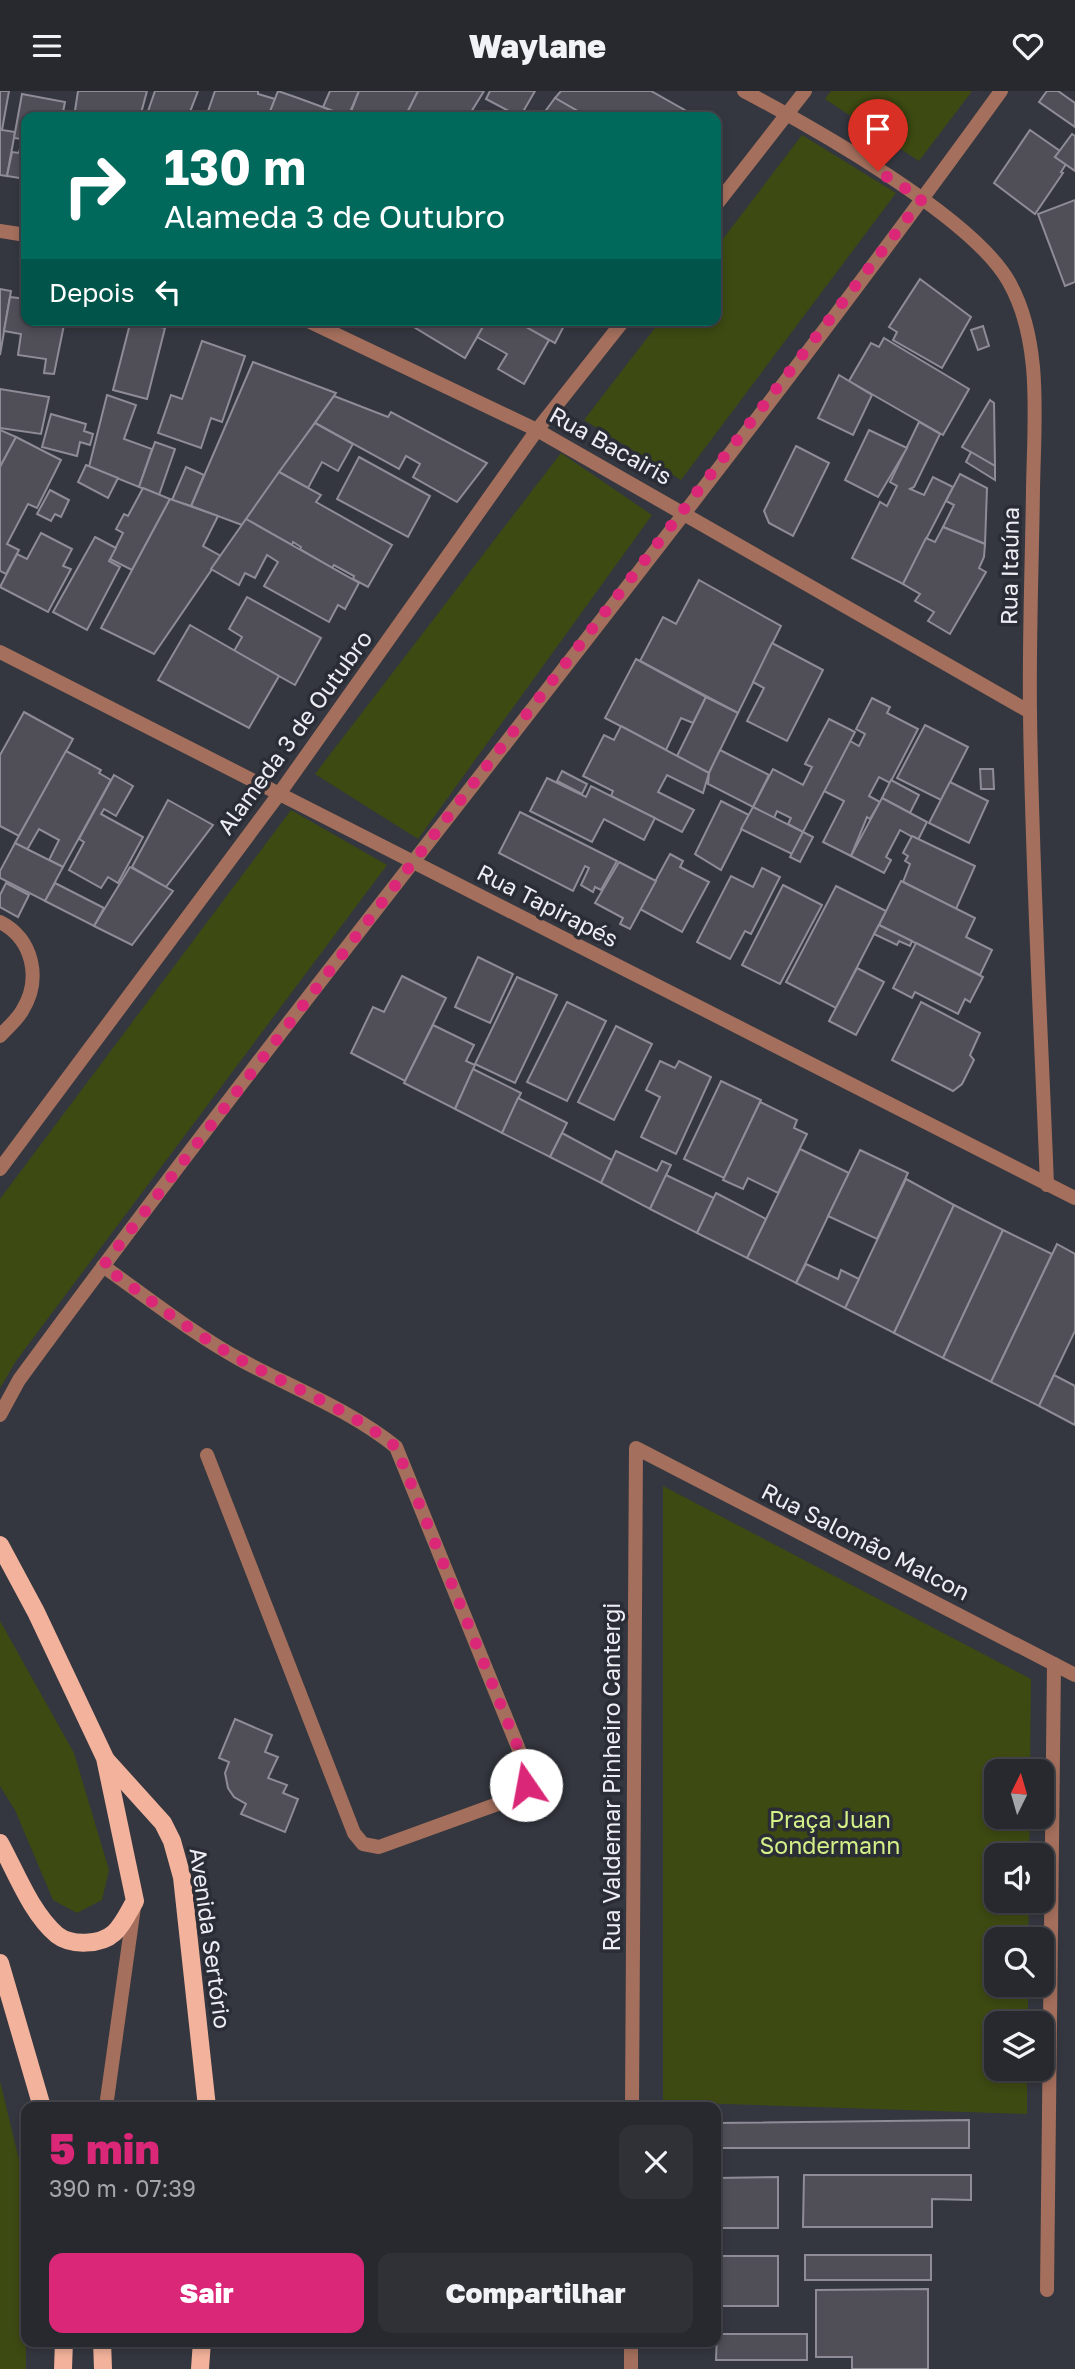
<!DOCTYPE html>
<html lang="pt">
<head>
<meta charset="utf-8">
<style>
  :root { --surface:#27292f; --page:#2f3137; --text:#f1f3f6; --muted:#a4a6aa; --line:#43454b; --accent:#db2777 }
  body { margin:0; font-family:"Golos Text",sans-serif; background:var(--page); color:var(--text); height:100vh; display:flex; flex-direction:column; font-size:26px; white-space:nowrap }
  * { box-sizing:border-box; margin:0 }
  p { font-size:23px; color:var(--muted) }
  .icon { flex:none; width:38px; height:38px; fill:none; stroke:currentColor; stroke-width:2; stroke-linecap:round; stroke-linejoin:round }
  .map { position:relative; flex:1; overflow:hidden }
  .side { position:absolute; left:21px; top:2011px; width:700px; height:245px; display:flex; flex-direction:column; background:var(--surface); border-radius:14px; box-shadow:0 4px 10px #0003,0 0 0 2px var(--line) }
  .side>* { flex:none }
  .banner { position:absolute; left:21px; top:21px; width:700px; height:214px; border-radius:14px; box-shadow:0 4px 10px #0003,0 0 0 2px var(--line); background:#00695c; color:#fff; overflow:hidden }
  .needle { width:46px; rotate:5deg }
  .controls { position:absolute; left:984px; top:1668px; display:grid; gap:14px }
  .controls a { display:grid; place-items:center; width:70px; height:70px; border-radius:14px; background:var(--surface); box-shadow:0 4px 10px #0003,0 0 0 2px var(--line); font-size:35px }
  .pin { position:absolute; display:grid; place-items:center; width:60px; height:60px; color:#fff; margin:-72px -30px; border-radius:50% 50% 50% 0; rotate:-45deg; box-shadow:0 0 7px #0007 }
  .pin .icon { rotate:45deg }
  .me { position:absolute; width:77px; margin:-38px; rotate:348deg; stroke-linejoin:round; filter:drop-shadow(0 0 5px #0008) }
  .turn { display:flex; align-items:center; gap:24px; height:147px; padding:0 28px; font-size:32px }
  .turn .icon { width:91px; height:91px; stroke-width:2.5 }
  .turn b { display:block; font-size:49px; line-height:60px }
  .then { display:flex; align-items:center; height:66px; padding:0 28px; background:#0003; gap:14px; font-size:26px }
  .round { display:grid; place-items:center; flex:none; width:74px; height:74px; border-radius:14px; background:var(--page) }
  .headline { display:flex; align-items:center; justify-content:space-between; height:119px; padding:0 28px }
  h1 { font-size:42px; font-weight:800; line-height:52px; color:var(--accent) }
  .action { display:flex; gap:14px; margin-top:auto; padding:14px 28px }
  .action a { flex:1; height:80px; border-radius:14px; background:var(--accent); color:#fff; font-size:28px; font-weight:800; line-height:80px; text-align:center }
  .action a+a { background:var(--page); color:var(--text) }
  header { display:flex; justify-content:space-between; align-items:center; height:91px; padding:0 28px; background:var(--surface); font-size:32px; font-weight:800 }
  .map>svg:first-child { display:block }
  .green { fill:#3d4a12 }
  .building { fill:#504e57; stroke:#8f8c97; stroke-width:2 }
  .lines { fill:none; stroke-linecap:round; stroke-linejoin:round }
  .service { stroke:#a46f5c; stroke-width:14 }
  .minor { stroke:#a46f5c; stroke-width:14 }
  .tertiary { stroke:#a46f5c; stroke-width:14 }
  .primary { stroke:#f3b29b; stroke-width:18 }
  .route { stroke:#db2777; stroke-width:12; stroke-dasharray:0 21.6 }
  .labels { text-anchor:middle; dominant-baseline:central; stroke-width:7; stroke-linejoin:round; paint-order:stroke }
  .street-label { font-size:23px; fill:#eceef4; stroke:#2a2d35 }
  .park-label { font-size:23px; fill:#d4f088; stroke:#2a2d35 }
</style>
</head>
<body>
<header><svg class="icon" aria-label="menu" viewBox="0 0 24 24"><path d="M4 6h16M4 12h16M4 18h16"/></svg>Waylane<svg class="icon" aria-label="heart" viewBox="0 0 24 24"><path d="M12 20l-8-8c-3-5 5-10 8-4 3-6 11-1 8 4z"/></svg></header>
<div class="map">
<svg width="1075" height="2278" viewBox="0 0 1075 2278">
  <rect width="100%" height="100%" fill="#34373f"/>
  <!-- green -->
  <g class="green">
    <path d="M831,0H972L919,70L825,8Z"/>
    <path d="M802,44L896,102L681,389L584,329L661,229H716V157Z"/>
    <path d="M561,362L652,424L418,748L315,683Z"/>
    <path d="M291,719L387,774L16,1270L0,1297V1108Z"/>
    <path d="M663,1395L1031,1588L1030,1680H996V1726H1030L1029,1764H996V1810H1029L1028,1848H996V1894H1028V1932H996V1978H1027V2023L663,2011Z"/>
    <path d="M0,1530L74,1662L109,1779L102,1809L77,1822L53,1809L15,1719L0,1695Z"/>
    <path d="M0,1990L26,2098V2278H0Z"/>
  </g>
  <!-- building -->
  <g class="building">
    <path d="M0,0H9L2,39L15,41L7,85L0,84Z"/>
    <path d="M78,0H147L140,26H74Z"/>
    <path d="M155,0H198L188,26H146Z"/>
    <path d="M215,0H258V3L275,8L268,26H206Z"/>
    <path d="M278,0L298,7L347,25L268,26Z"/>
    <path d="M330,0H359L348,26L323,16Z"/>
    <path d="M359,0H418L405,26H349Z"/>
    <path d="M418,0H484L468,26H405Z"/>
    <path d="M490,0H535L520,26L486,8Z"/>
    <path d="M561,0H651L697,26H588L555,7Z"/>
    <path d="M1047,0H1058L1075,12V36L1039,11Z"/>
    <path d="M22,3L65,11L62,26H26V88L7,85L12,61L19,62L22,48L14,47Z"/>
    <path d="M555,7L588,26H541Z"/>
    <path d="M1030,39L1060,60L1055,66L1066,73L1061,81L1063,82L1035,123L994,92Z"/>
    <path d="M1072,43L1075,45V80L1055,66Z"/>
    <path d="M1075,109V191L1065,195L1038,123Z"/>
    <path d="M920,188L971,226L942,277L893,249L897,241L889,236Z"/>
    <path d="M0,198L11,200L0,264Z"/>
    <path d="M10,206L26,208V229H65L54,283L44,282L46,268L18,264L21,243L4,240Z"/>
    <path d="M131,229L165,237L147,308L113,299Z"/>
    <path d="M487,229L465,267L404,230L405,229Z"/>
    <path d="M487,229H514L549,249L524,293L498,278L507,263L477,246Z"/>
    <path d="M514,229H567L555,252Z"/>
    <path d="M983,235L989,255L978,259L971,239Z"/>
    <path d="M884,247L969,298L943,344L849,290L871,252L879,256Z"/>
    <path d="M202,250L245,265L222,331L211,327L201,357L158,342L171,304L182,308Z"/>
    <path d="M253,271L336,302L242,434L191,415Z"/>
    <path d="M839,284L872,304L853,344L818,327Z"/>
    <path d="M0,298L49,306L41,343L0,337Z"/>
    <path d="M107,304L136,314L124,348L152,358L139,396L89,376Z"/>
    <path d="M334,305L388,326L391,321L487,372L457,411L413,386L420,373L406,365L399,378L315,332Z"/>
    <path d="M990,309L994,312L995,375L962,356Z"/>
    <path d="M51,323L86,333L84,340L93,343L90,354L80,351L77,365L42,356Z"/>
    <path d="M919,331L940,343L914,396L910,398L924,404L933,386L953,396L903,493L852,467L880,411L887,415L897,395L890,391Z"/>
    <path d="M315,332L353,353L338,380L322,371L308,397L279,381Z"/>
    <path d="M0,339L16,346L0,376Z"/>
    <path d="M869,339L907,357L878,406L845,389Z"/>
    <path d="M16,346L61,369L37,417L28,413L7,453L19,459L6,483L0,480V376Z"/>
    <path d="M155,351L175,358L159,404L139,396Z"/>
    <path d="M796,355L829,372L793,445L769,432L764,420Z"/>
    <path d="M971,361L995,375V389L966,371Z"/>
    <path d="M359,366L430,405L408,446L337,408Z"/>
    <path d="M86,374L118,387L108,407L78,391Z"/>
    <path d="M186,376L204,384L191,415L172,409Z"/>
    <path d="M279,381L321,404L316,411L392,454L368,496L353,488L354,485L334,474L332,477L300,458L301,456L293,451L292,454L246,428Z"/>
    <path d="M960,383L987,397L985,453L943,436L954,414L946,410Z"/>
    <path d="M143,397L170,408L132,479L110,468L123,442L116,438L124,423L128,425Z"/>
    <path d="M50,399L69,409L61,426L55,423L51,430L37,423Z"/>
    <path d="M170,408L218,425L203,455L221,465L154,563L101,537Z"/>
    <path d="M246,428L359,492L345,518L338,514L329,531L264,495L278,471L267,464L255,487L245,482L239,494L211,478Z"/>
    <path d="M943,436L985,453L984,466L979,477L986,481L950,543L928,530L934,521L915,510L920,503L903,493L926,447L935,451Z"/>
    <path d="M41,442L72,458L63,475L71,478L48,521L0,496L17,463L27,468Z"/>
    <path d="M95,446L116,457L109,470L120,476L87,539L53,521Z"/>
    <path d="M699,489L781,535L738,622L640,570L663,526L676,533Z"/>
    <path d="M247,506L321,547L295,594L234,560L242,546L229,538Z"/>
    <path d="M190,534L279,585L249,637L158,589Z"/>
    <path d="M772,552L823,579L787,650L747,630L764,597L753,591Z"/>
    <path d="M636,568L706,606L693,632L681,627L666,659L605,627Z"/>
    <path d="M706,606L738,622L709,682L677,665Z"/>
    <path d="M872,607L890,616L887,622L918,638L890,692L879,686L869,705L880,711L870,728L867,726L851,765L823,751L844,710L824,700L850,650L859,655L865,643L856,638Z"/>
    <path d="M24,621L73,648L19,745L0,735V664Z"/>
    <path d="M829,628L855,641L803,741L788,733L791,727L777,720L774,727L753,716L773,678L803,694L812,676L805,673Z"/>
    <path d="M925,634L968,656L941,709L897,687Z"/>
    <path d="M621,635L709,682L703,702L667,684L658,701L694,719L682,741L611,705L613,700L583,685L604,644L614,649Z"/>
    <path d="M720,659L769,684L753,716L708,693L709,682Z"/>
    <path d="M66,660L101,679L99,682L111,689L63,776L49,769L59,749L39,738L27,759L15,752Z"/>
    <path d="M980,678H993L994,698H981Z"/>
    <path d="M562,680L587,693L582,703L557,690Z"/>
    <path d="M114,684L133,695L116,725L104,718L101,723L143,746L118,792L108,786L101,797L69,779L84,751L79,748Z"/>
    <path d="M547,687L586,706L591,695L655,727L644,749L604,728L592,751L530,720Z"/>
    <path d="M891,689L919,704L910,722L882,707Z"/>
    <path d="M950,691L988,710L969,752L929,732Z"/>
    <path d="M882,707L927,731L918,749L900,739L886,766L891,769L884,782L851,765Z"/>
    <path d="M168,709L213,734L166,796L132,776Z"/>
    <path d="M721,710L749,724L721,779L695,763Z"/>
    <path d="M753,716L803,741L792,763L741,738Z"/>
    <path d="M520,721L617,770L601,799L595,796L593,801L581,794L589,777L585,775L573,800L499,762Z"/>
    <path d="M803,741L813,746L800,771L790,766Z"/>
    <path d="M912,745L975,775L956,818L903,791L910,773L905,770L908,765L903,762Z"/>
    <path d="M15,752L63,776L45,810L0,787V780Z"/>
    <path d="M670,763L683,770L680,776L709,791L682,841L640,818Z"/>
    <path d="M619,771L656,790L630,838L620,833L623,827L595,812Z"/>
    <path d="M130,776L173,800L132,854L94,835Z"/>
    <path d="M762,777L780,786L751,843L745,840L730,868L697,851L731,785L753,796Z"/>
    <path d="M901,790L975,827L966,846L992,859L980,884L879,834Z"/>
    <path d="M6,792L29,804L18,826L0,816V804Z"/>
    <path d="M55,792L104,817L94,835L45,810Z"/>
    <path d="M783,794L822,814L780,893L742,874Z"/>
    <path d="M836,795L886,820L836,917L786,891Z"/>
    <path d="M879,834L912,850L910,855L899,850L897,854L874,843Z"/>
    <path d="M916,852L983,886L970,911L965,908L958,923L915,901L912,907L893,897Z"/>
    <path d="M478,866L513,883L490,932L455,916Z"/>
    <path d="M857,877L884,891L856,944L829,930Z"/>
    <path d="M402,885L446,907L405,990L351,962L373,916L384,921Z"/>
    <path d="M517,886L557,904L515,992L475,973Z"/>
    <path d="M567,911L606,930L567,1010L527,991Z"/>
    <path d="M921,911L980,942L970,964L974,969L962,993L953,1000L892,969Z"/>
    <path d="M433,934L474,954L466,970L475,974L455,1018L404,992Z"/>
    <path d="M616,935L652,953L614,1029L578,1011Z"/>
    <path d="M660,970L675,977L679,970L711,986L676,1063L641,1046L660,1006L646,999Z"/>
    <path d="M473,978L521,1002L502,1042L455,1018Z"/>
    <path d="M721,990L761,1009L724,1087L684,1068Z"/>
    <path d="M518,1007L567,1032L550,1066L502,1042Z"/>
    <path d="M760,1011L797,1029L794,1037L807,1043L778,1102L748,1087L743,1098L723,1089Z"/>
    <path d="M562,1042L612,1069L601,1092L550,1066Z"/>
    <path d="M800,1058L849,1082L796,1192L747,1167Z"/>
    <path d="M860,1059L908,1082L877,1148L828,1125Z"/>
    <path d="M616,1060L657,1080L662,1070L671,1074L650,1118L601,1092Z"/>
    <path d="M666,1084L714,1107L697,1142L650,1118Z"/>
    <path d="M906,1088L954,1114L894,1242L845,1217Z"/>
    <path d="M716,1102L766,1128L747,1167L697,1142Z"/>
    <path d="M954,1114L1003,1139L943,1267L894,1242Z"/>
    <path d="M1003,1139L1052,1163L991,1291L943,1267Z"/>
    <path d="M1057,1153L1075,1163V1240L1039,1315L991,1291Z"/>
    <path d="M806,1173L838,1188L841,1179L859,1188L845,1217L796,1192Z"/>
    <path d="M1054,1284L1075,1295V1334L1039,1315Z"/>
    <path d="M235,1628L272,1644L265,1661L278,1666L268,1687L287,1694L283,1702L298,1708L285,1741L241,1723L246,1713L234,1706L228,1697L225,1682L229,1671L219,1667Z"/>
    <path d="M969,2029V2057H716V2032Z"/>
    <path d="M804,2084H971V2109L932,2108V2136H803Z"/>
    <path d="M778,2086V2137H716V2087Z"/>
    <rect x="805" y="2164" width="126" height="25"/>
    <rect x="716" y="2165" width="62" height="50"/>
    <path d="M928,2198V2278H852V2266H816V2199Z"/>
    <path d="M717,2243H807V2269H716Z"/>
  </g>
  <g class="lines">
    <!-- service -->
    <path class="service" d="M0,831C33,848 42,888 22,920C17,929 7,937 0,945"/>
    <!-- minor -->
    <g class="minor">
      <path d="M744,0C812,36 973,126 1009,191C1043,251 1034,331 1033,398C1032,473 1029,547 1030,622C1032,779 1041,937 1047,1094"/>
      <path d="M0,140L26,144"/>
      <path d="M306,229L537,339L1030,621"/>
      <path d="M0,561L1075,1107"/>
      <path d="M103,1175C148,1207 192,1242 241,1269C293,1297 350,1319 396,1356L526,1676V1694L514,1707L379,1756L363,1753L354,1742L207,1364"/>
      <path d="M106,2016L134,1816"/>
      <path d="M632,2016L636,1357L1075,1584"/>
      <path d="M1047,2199L1054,1573"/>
      <path d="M631,2278V2250"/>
    </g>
    <!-- tertiary -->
    <g class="tertiary">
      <path d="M716,114L805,0"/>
      <path d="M0,1078L279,703L537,339L624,229"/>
      <path d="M0,1324L19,1289C338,853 685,438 1001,0"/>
    </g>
    <!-- primary -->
    <g class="primary">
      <path d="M0,1454L36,1521L105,1667L135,1810C129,1820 123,1834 114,1842C101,1854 71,1855 57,1844C31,1822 16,1781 0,1752"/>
      <path d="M107,1670L163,1732L172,1750L182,1786L207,2016"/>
      <path d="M0,1872L42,2016"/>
      <path d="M102,2250L103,2278"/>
      <path d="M63,2278L64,2250"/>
      <path d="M200,2278L202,2250"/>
    </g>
  </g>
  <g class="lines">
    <!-- route -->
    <path class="route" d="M526,1694V1676L396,1356C350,1319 293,1297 241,1269C192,1242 148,1207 103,1175L922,108L878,80"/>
  </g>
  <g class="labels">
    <!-- street labels -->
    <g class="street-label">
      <text transform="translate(611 354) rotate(29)">Rua Bacairis</text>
      <text transform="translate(1009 475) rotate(-89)">Rua Itaúna</text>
      <text transform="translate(294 641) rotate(-54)">Alameda 3 de Outubro</text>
      <text transform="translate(548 814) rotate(27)">Rua Tapirapés</text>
      <text transform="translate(866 1450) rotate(27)">Rua Salomão Malcon</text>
      <text transform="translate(611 1686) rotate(-90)">Rua Valdemar Pinheiro Cantergi</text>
      <text transform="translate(211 1847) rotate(82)">Avenida Sertório</text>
    </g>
    <!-- park labels -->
    <g class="park-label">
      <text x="830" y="1728">Praça Juan<tspan x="830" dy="26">Sondermann</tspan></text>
    </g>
  </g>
</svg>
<div class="controls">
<a><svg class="needle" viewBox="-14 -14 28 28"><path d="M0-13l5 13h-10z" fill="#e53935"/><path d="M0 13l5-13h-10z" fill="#a4a6aa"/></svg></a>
<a><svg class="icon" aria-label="sound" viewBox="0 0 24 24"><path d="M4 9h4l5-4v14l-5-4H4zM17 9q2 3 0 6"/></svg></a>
<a><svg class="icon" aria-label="search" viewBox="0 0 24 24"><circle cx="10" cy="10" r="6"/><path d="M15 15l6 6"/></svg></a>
<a><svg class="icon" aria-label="layers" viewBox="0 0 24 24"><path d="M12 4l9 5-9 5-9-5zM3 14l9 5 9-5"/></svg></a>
</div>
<div class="pin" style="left:878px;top:80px;background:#d93025"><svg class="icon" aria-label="arrive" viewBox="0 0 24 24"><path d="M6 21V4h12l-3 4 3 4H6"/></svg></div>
<svg class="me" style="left:526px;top:1694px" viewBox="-20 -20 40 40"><circle r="19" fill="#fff"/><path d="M0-13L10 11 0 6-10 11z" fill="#db2777"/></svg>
<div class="banner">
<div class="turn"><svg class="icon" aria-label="right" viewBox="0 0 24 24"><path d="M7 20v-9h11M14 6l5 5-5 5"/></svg><div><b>130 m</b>Alameda 3 de Outubro</div></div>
<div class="then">Depois<svg class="icon" aria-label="left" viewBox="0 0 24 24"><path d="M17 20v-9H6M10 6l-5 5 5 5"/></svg></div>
</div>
<section class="side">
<div class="headline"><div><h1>5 min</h1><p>390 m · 07:39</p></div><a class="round"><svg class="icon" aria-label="close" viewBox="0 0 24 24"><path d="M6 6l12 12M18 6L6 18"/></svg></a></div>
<div class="action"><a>Sair</a><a>Compartilhar</a></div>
</section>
</div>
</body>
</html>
